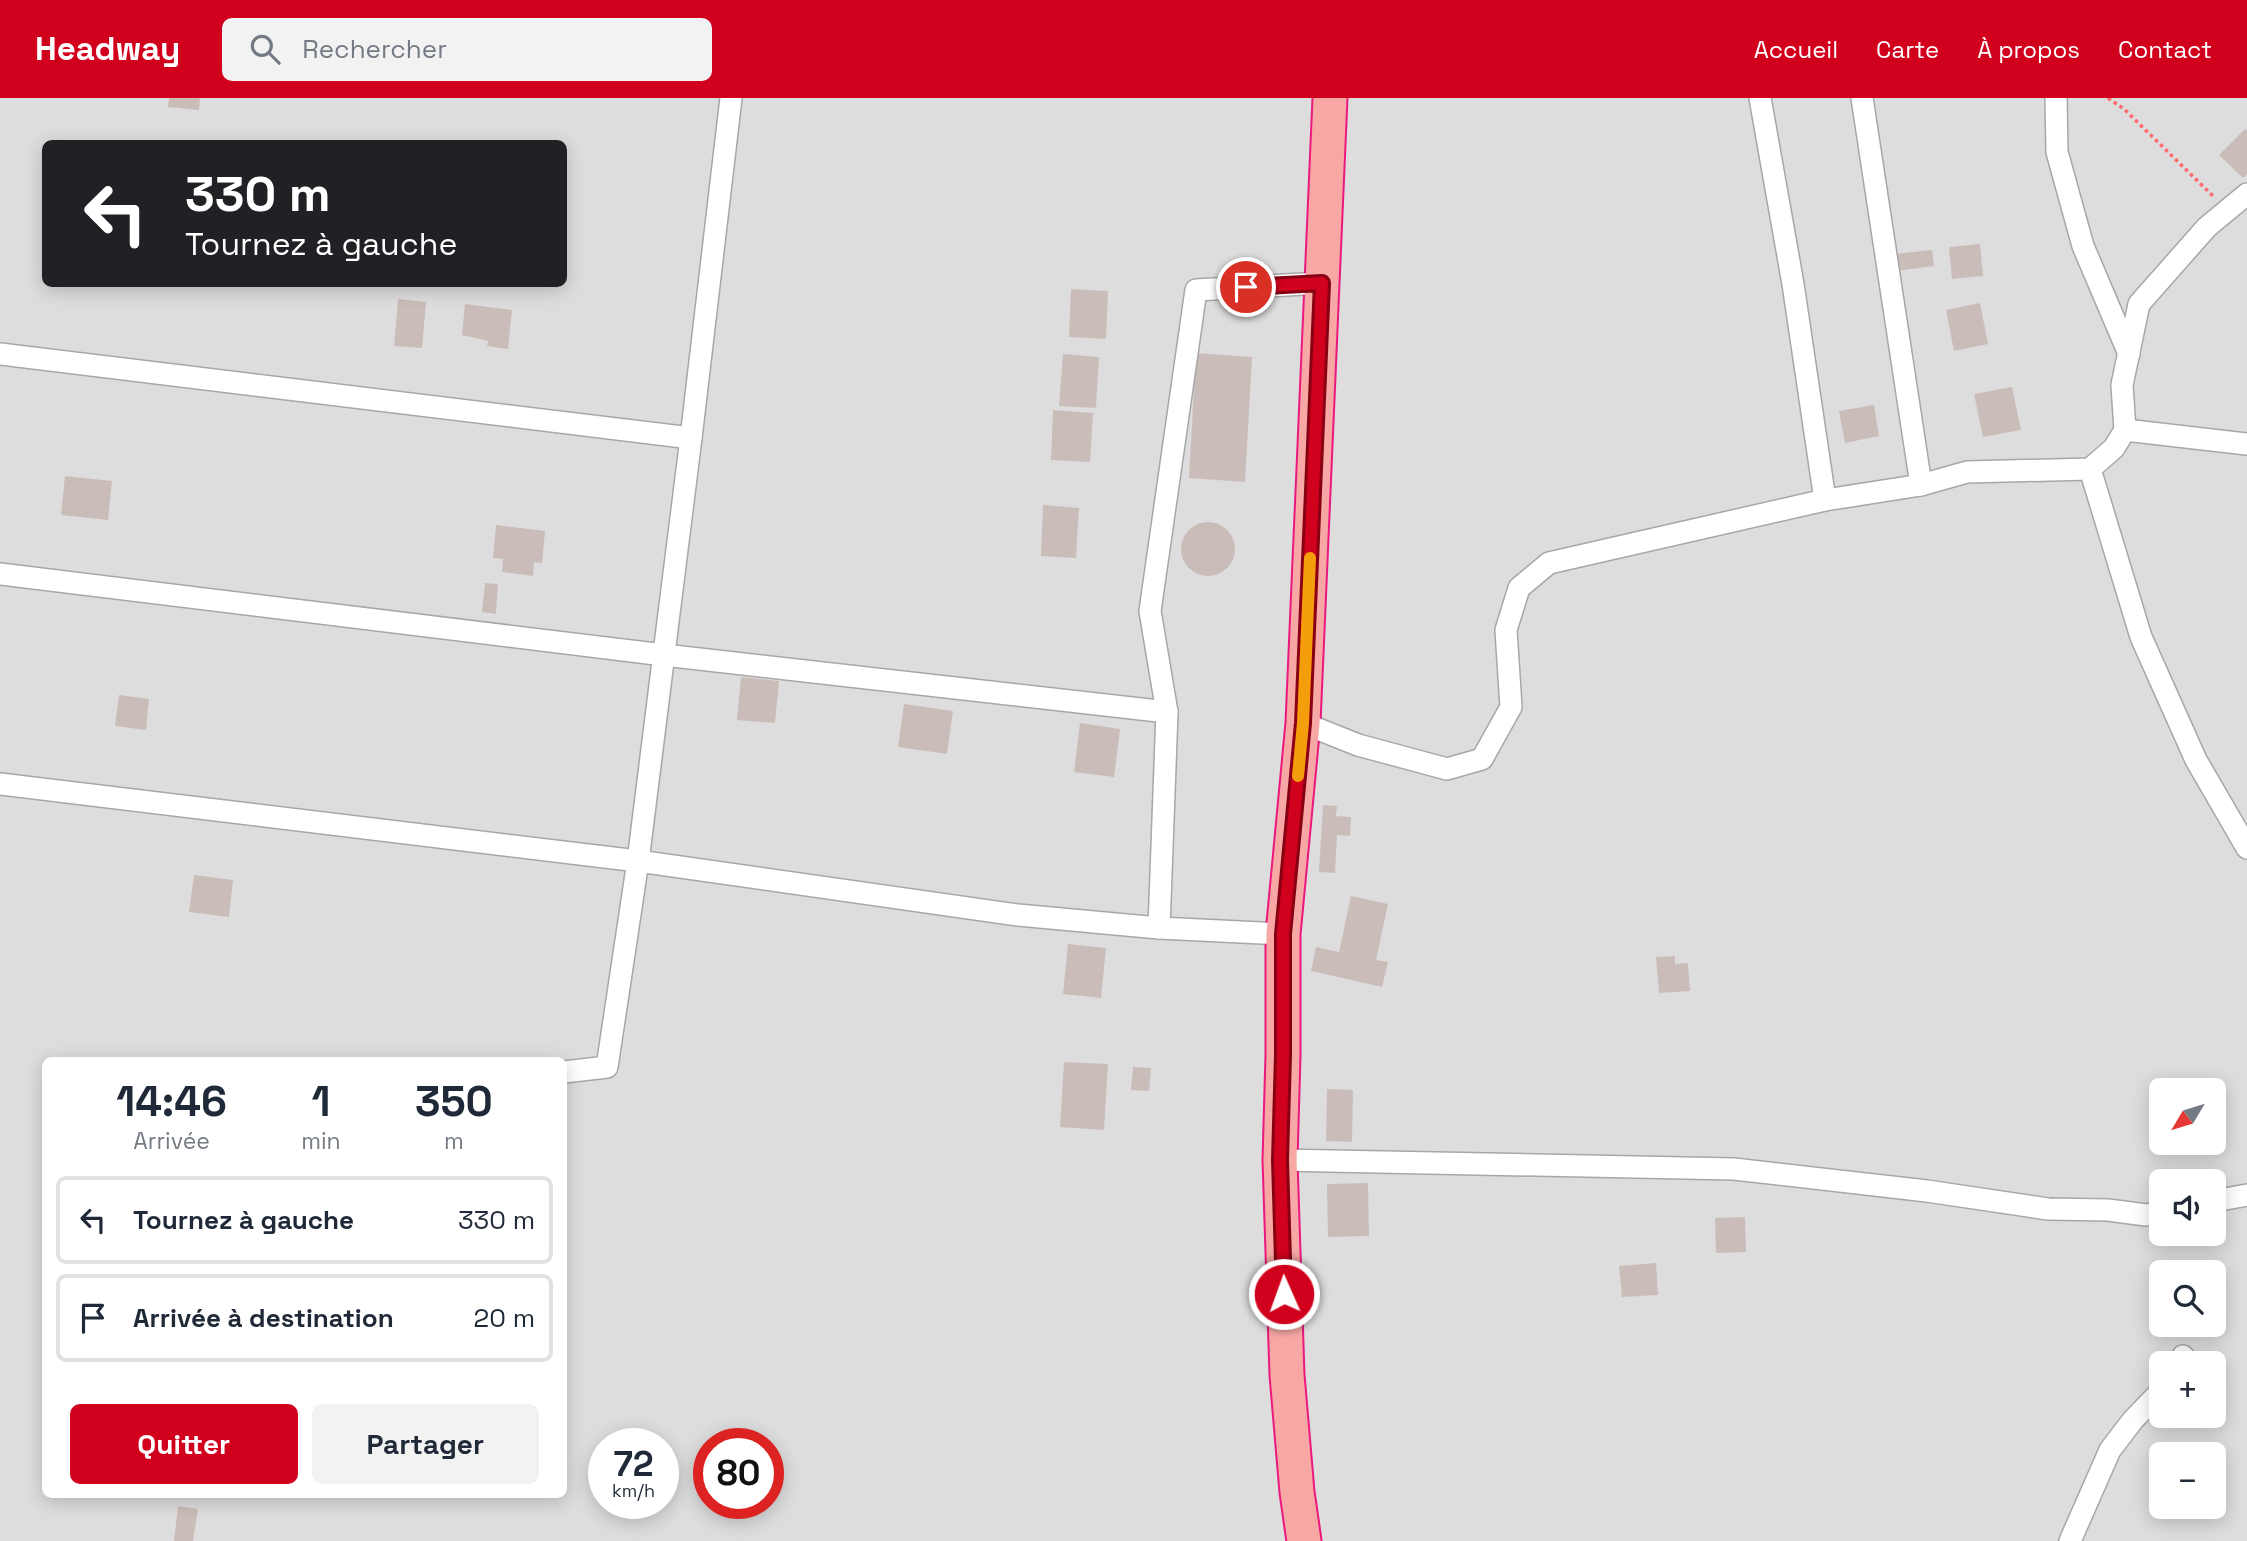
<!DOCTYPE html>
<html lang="fr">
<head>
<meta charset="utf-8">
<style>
  :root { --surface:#fff; --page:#f2f2f3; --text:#1f2937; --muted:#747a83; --line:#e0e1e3; --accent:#d1001d }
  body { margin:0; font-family:"Space Grotesk",sans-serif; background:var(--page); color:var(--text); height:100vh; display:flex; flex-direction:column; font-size:26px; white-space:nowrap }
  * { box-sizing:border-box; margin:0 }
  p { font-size:23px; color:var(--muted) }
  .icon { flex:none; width:38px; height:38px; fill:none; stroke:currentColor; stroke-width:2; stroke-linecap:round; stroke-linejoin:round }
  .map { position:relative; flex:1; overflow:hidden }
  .drawer { position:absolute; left:42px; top:959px; width:525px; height:441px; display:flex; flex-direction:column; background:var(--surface); border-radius:10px; box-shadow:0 4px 18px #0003 }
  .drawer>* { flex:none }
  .hud { position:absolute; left:42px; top:42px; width:525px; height:147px; border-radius:10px; box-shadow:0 4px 18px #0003; background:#202124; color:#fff; overflow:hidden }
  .needle { width:46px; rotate:232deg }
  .tools { position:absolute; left:2149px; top:980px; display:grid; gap:14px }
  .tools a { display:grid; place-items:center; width:77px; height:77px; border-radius:10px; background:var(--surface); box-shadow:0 4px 18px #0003; font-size:35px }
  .speed { position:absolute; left:588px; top:1330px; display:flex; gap:14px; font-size:35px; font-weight:700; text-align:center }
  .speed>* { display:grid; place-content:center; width:91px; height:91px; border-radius:50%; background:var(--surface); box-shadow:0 4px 18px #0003; line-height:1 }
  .speed small { font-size:18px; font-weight:400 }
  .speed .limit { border:10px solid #d22; background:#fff; color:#111 }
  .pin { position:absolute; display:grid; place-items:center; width:60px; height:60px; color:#fff; margin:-30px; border:4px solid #fff; border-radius:50%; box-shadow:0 2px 7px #0007 }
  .me { position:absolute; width:77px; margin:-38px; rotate:358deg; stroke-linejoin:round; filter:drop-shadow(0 0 5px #0008) }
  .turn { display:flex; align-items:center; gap:24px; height:147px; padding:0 28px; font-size:32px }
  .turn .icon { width:91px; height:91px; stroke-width:2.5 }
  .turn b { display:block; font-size:49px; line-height:60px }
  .eta { display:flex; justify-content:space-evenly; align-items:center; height:119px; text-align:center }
  .eta b { font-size:42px; font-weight:700; line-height:49px }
  .button { display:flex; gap:14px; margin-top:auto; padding:14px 28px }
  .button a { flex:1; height:80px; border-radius:10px; background:var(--accent); color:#fff; font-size:28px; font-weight:700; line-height:80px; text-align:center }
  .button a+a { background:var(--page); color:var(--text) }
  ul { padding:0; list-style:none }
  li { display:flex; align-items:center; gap:21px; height:88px; margin:0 14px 10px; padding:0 14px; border:4px solid var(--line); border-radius:10px }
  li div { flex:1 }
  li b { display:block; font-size:26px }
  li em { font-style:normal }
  header { display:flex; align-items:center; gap:42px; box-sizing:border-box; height:98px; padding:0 35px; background:var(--accent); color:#fff }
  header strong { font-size:33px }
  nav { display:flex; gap:38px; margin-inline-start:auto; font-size:24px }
  .search { width:490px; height:63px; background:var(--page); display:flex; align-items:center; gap:18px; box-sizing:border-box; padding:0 24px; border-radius:10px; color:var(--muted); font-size:26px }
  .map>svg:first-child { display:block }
  .residential { fill:#dedddd; fill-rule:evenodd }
  .building { fill:#cabdb9 }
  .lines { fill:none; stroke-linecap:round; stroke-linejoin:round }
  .minor-casing { stroke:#a7a7a7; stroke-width:24 }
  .trunk-casing { stroke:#eb187e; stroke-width:37 }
  .path { stroke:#ff6a6f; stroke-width:3.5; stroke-dasharray:3.5 3.5; stroke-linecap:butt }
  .minor { stroke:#fff; stroke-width:21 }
  .trunk { stroke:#f7a8a4; stroke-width:33 }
  .route-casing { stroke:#880013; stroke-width:18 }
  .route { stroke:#d1001d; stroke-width:12 }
  .slow { stroke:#f59e0b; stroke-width:12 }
</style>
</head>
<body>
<header>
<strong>Headway</strong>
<div class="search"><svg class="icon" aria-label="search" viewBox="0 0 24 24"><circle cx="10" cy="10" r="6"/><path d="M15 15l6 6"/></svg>Rechercher</div>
<nav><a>Accueil</a><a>Carte</a><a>À propos</a><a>Contact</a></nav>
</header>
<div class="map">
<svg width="2247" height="1443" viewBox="0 0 2247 1443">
  <rect width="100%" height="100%" fill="#f2ece6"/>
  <!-- residential -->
  <path class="residential" d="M0,0H2247V1443H0ZM46,46H564V186H46ZM46,962H564V1396H46ZM2161,992H2214V1045H2161ZM2161,1083H2214V1136H2161ZM2161,1174H2214V1227H2161ZM2161,1265H2214V1318H2161ZM604,1346H663V1405H604ZM709,1346H768V1405H709ZM2161,1356H2214V1409H2161Z"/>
  <!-- building -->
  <g class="building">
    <path d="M169,0H200L199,12L168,9Z"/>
    <path d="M2245,31L2247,33V76L2243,80L2219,57Z"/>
    <path d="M1980,146L1983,178L1952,181L1949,149Z"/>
    <path d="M1932,152L1934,168L1896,173L1894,156Z"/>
    <path d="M1071,191L1108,193L1106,241L1069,239Z"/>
    <path d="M398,201L426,204L422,250L394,248Z"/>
    <path d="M1980,205L1988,246L1954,253L1946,212Z"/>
    <path d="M465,206L512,212L508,251L487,248L488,243L462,237Z"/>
    <path d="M1196,255L1252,259L1245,384L1189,380Z"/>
    <path d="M1063,256L1099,259L1096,310L1059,308Z"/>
    <path d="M2012,289L2021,332L1983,339L1974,296Z"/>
    <path d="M1874,307L1879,338L1845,345L1839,313Z"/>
    <path d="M1053,312L1093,315L1090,364L1051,362Z"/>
    <path d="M65,378L112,383L108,422L61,417Z"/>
    <path d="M1043,407L1079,410L1076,460L1041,458Z"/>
    <circle cx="1208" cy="451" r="27"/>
    <path d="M496,427L545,433L542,465L534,464L533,478L502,474L503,461L493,460Z"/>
    <path d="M485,485L498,486L496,516L482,514Z"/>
    <path d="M741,579L779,583L775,625L737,622Z"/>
    <path d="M119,597L149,601L146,632L115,628Z"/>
    <path d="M904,606L953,613L947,656L898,649Z"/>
    <path d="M1080,625L1120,631L1114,679L1074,674Z"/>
    <path d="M1323,707L1337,708L1336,718L1351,719L1350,738L1337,737L1335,775L1319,774Z"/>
    <path d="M194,777L233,782L229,819L189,814Z"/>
    <path d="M1351,798L1388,806L1376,862L1388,864L1382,889L1311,873L1316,849L1339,854Z"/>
    <path d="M1068,846L1106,850L1101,900L1063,896Z"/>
    <path d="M1675,858V866L1688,865L1690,893L1659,895L1656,859Z"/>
    <path d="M1064,964L1108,966L1104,1032L1060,1029Z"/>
    <path d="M1133,969L1151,970L1149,993L1131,992Z"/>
    <path d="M1327,991L1353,992L1352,1044L1326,1043Z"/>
    <path d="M1368,1085L1369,1138L1328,1139L1327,1086Z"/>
    <path d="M1745,1119L1746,1154L1716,1155L1715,1120Z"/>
    <path d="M1656,1165L1658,1197L1622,1199L1619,1168Z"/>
    <path d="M178,1408L198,1411L193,1443H174Z"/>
  </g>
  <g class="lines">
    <defs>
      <g id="minor">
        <path d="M1862,0L1921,387"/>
        <path d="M2056,0L2057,54L2083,148L2129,256"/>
        <path d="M0,256L691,340L638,763L607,969L564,974"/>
        <path d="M2125,332L2122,287L2139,206L2207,129L2247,96"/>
        <path d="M691,340L731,0"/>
        <path d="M2090,371L2141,539L2196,662L2247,750"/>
        <path d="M1825,402L1921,387L1967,374L2090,371L2114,350L2125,332L2247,346"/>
        <path d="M0,476L664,557L1167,614"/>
        <path d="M1303,625L1358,647L1447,671L1482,661L1511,609L1506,532L1519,490L1549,465L1825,402L1793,186L1760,0"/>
        <path d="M0,686L638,763L1018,817L1159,830L1283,836"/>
        <path d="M1159,830L1167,614L1150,513L1196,192L1322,185"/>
        <path d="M1280,1062L1734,1071L1927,1093L2048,1111L2108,1112L2146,1117L2161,1114"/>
        <path d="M2214,1103L2247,1097"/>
        <path d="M2179,1265L2183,1258"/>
        <path d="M2070,1443L2110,1352L2133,1322L2161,1293"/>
      </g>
      <path id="trunk" d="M1304,1443L1297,1394L1287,1277L1280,1062L1283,957V836L1303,625L1330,0"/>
    </defs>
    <!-- minor casing -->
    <use href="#minor" class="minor-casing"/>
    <!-- trunk casing -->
    <use href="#trunk" class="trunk-casing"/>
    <!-- path -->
    <path class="path" d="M2108,0L2124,11L2214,99"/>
    <!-- minor -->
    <use href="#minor" class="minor"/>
    <!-- trunk -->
    <use href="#trunk" class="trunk"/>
  </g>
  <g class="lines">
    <defs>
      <path id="route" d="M1246,189L1322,185L1303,625L1283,836V957L1280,1062L1284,1196"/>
    </defs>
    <!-- route casing -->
    <use href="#route" class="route-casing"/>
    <!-- route -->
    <use href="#route" class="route"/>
    <!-- slow -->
    <path class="slow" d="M1298,678L1303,625L1310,460"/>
  </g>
</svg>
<div class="tools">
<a><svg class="needle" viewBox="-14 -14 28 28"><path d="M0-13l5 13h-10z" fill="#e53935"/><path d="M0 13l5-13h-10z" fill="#747a83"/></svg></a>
<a><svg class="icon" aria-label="sound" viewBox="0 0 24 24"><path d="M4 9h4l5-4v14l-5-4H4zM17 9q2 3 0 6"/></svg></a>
<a><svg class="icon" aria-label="search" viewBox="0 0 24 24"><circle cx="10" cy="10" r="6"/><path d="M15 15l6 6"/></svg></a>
<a>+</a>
<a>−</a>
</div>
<div class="speed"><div>72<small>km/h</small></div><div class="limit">80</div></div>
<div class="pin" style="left:1246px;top:189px;background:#d93025"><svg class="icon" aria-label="arrive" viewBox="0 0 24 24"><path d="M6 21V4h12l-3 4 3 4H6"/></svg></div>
<svg class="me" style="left:1284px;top:1196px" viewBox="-20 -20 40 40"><circle r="17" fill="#d1001d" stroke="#fff" stroke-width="3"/><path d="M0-11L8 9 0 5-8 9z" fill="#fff"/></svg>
<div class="hud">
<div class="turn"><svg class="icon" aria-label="left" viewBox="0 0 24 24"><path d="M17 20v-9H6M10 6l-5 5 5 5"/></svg><div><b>330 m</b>Tournez à gauche</div></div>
</div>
<section class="drawer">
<div class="eta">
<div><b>14:46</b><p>Arrivée</p></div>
<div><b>1</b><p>min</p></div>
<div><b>350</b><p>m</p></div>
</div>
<ul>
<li><svg class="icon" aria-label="left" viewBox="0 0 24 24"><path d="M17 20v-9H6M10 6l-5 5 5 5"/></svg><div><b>Tournez à gauche</b></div><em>330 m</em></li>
<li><svg class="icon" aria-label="arrive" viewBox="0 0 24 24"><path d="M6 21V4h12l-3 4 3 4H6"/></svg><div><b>Arrivée à destination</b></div><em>20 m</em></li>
</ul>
<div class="button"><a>Quitter</a><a>Partager</a></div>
</section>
</div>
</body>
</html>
